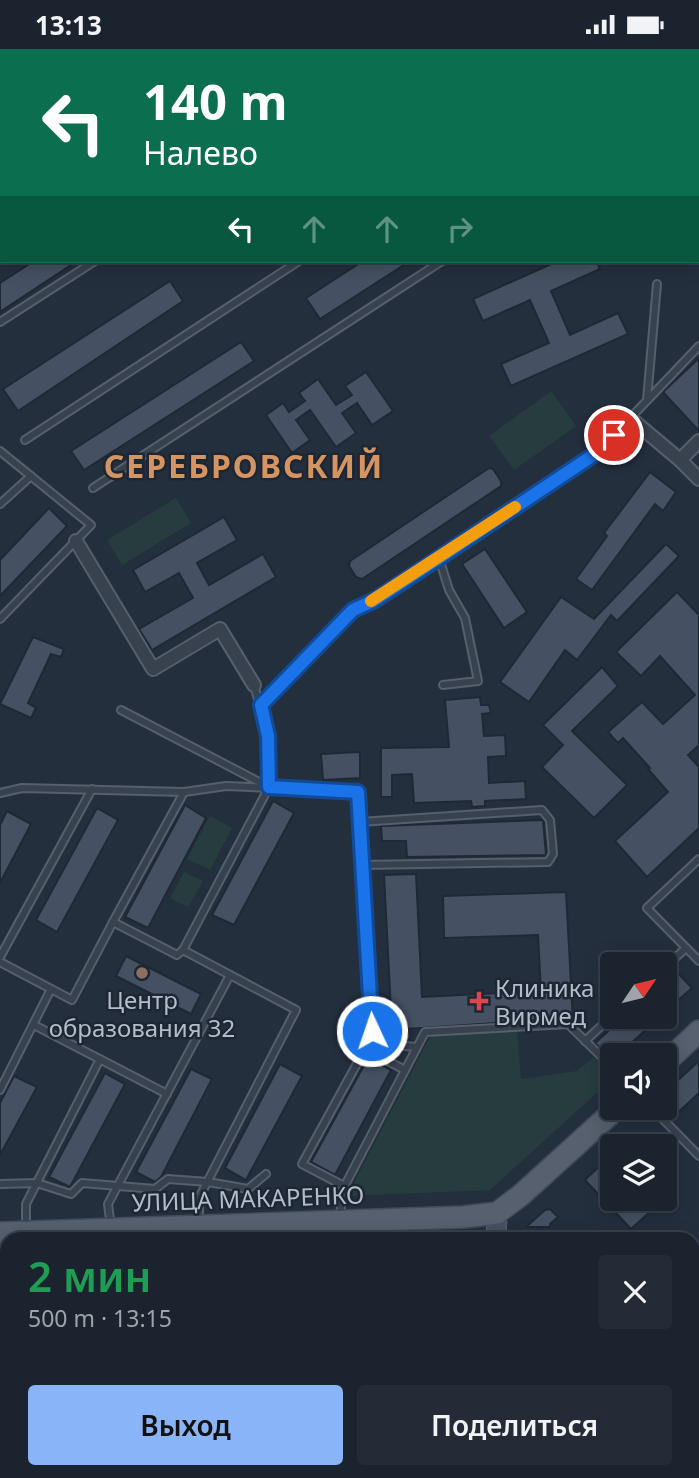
<!DOCTYPE html>
<html lang="ru">
<head>
<meta charset="utf-8">
<style>
  :root { --surface:#1b232e; --page:#242b36; --text:#f1f3f6; --muted:#a0a4aa; --line:#39404a; --accent:#8ab4f8 }
  body { margin:0; font-family:"Noto Sans",sans-serif; background:var(--page); color:var(--text); height:100vh; display:flex; flex-direction:column; font-size:26px; white-space:nowrap }
  * { box-sizing:border-box; margin:0 }
  p { font-size:23px; color:var(--muted) }
  .icon { flex:none; width:38px; height:38px; fill:none; stroke:currentColor; stroke-width:2; stroke-linecap:round; stroke-linejoin:round }
  .map { position:relative; flex:1; overflow:hidden }
  .details { position:absolute; left:0px; top:1183px; width:700px; height:247px; display:flex; flex-direction:column; background:var(--surface); border-radius:21px 21px 0 0; box-shadow:0 4px 18px #0003,0 0 0 2px var(--line) }
  .details>* { flex:none }
  .banner { position:absolute; left:0px; top:0px; width:700px; height:214px; box-shadow:0 4px 18px #0003,0 0 0 2px var(--line); background:#0b6e4f; color:#fff; overflow:hidden }
  .needle { width:46px; rotate:55deg }
  .tools { position:absolute; left:600px; top:903px; display:grid; gap:14px }
  .tools a { display:grid; place-items:center; width:77px; height:77px; border-radius:7px; background:var(--surface); box-shadow:0 4px 18px #0003,0 0 0 2px var(--line); font-size:35px }
  .pin { position:absolute; display:grid; place-items:center; width:60px; height:60px; color:#fff; margin:-30px; border:4px solid #fff; border-radius:50%; box-shadow:0 2px 7px #0007 }
  .me { position:absolute; width:77px; margin:-38px; rotate:357deg; stroke-linejoin:round; filter:drop-shadow(0 0 5px #0008) }
  .turn { display:flex; align-items:center; gap:24px; height:147px; padding:0 28px; font-size:32px }
  .turn .icon { width:91px; height:91px; stroke-width:2.5 }
  .turn b { display:block; font-size:49px; line-height:60px }
  .lanes { display:flex; align-items:center; height:66px; padding:0 28px; background:#0003; justify-content:center; gap:35px; direction:ltr }
  .lanes .off { opacity:.35 }
  .round { display:grid; place-items:center; flex:none; width:74px; height:74px; border-radius:7px; background:var(--page) }
  .headline { display:flex; align-items:center; justify-content:space-between; height:119px; padding:0 28px }
  h1 { font-size:42px; font-weight:600; line-height:52px; color:#1e9e55 }
  .cta { display:flex; gap:14px; margin-top:auto; padding:14px 28px }
  .cta a { flex:1; height:80px; border-radius:7px; background:var(--accent); color:#111; font-size:28px; font-weight:600; line-height:80px; text-align:center }
  .cta a+a { background:var(--page); color:var(--text) }
  .status { display:flex; justify-content:space-between; align-items:center; height:49px; padding:0 35px; background:var(--surface); direction:ltr }
  .status svg { height:19px; fill:currentColor }
  .map>svg:first-child { display:block }
  .green { fill:#263c3f }
  .building { fill:#455162; stroke:#1f2835; stroke-width:2 }
  .lines { fill:none; stroke-linecap:round; stroke-linejoin:round }
  .lane-casing { stroke:#565f6c; stroke-width:10 }
  .street-casing { stroke:#565f6c; stroke-width:16 }
  .secondary-casing { stroke:#565f6c; stroke-width:21 }
  .primary-casing { stroke:#414a57; stroke-width:24 }
  .lane { stroke:#38414e; stroke-width:6 }
  .street { stroke:#38414e; stroke-width:12 }
  .secondary { stroke:#465061; stroke-width:18 }
  .primary { stroke:#56606e; stroke-width:21 }
  .route-casing { stroke:#114b97; stroke-width:18 }
  .route { stroke:#1a73e8; stroke-width:12 }
  .slow { stroke:#f59e0b; stroke-width:12 }
  .education-dot { fill:#8d6e63; stroke:#1d2633; stroke-width:2.5 }
  .health-dot { fill:#e0444e; stroke:#1d2633; stroke-width:2.5 }
  .labels { text-anchor:middle; dominant-baseline:central; stroke-width:5; stroke-linejoin:round; paint-order:stroke }
  .poi-label { font-size:24px; fill:#b4bcc9; stroke:#1d2633; text-anchor:start }
  .street-label { font-size:24px; fill:#b4bcc9; stroke:#1d2633 }
  .district-label { font-size:32px; font-weight:bold; letter-spacing:2px; fill:#d59563; stroke:#1d2633 }
</style>
</head>
<body>
<div class="status"><b>13:13</b><svg viewBox="0 0 49 12"><path d="M0 12V9h3v3zM5 12V6h3v6zM10 12V3h3v9zM15 12V0h3v12zM26 1h20v11H26zM47 4h2v5h-2z"/></svg></div>
<div class="map">
<svg width="699" height="1429" viewBox="0 0 699 1429">
  <rect width="100%" height="100%" fill="#242f3e"/>
  <!-- green -->
  <g class="green">
    <path d="M551,342L576,377L514,421L489,387Z"/>
    <path d="M176,449L191,474L122,516L107,491Z"/>
    <path d="M210,767L232,779L210,821L187,810Z"/>
    <path d="M184,823L203,832L188,858L170,849Z"/>
    <path d="M517,982L521,1030L577,1022L594,1008L612,1026V1030L490,1141L347,1147L432,984Z"/>
    <path d="M693,1371H699V1429H519V1423H693Z"/>
  </g>
  <!-- building -->
  <g class="building">
    <path d="M34,212H77L0,263V234Z"/>
    <path d="M363,212H410L320,270L306,249Z"/>
    <path d="M558,212H596L600,220L551,242L570,286L618,264L628,285L511,337L501,315L549,294L530,251L483,272L473,250Z"/>
    <path d="M170,232L183,252L18,362L3,340Z"/>
    <path d="M241,293L254,312L84,421L71,402Z"/>
    <path d="M699,309V382L663,343Z"/>
    <path d="M366,323L393,362L372,376L357,354L342,364L356,384L336,398L310,361L296,371L310,391L292,404L266,366L283,354L289,363L305,352L299,344L318,330L336,356L352,346L345,337Z"/>
    <path d="M489,419L493,420L501,432V437L362,530L356,528L349,517L350,512Z"/>
    <path d="M650,423L676,443L663,462L655,455L592,541L576,530L607,487L604,484Z"/>
    <path d="M49,459L67,477L0,547V511Z"/>
    <path d="M224,468L237,491L197,514L209,536L263,505L276,528L152,601L139,580L193,549L179,524L145,543L133,521Z"/>
    <path d="M666,495L679,507L617,572L611,566L577,611L565,601L529,653L500,633L561,548L594,570Z"/>
    <path d="M485,500L527,563L504,579L462,515Z"/>
    <path d="M677,543L699,566V696L688,706L699,718V779L647,828L615,792L668,743L648,720L650,719L623,689L618,694L608,683L642,653L663,675L695,646L660,607L641,627L616,603Z"/>
    <path d="M33,588L64,600L61,608L51,605L28,654L36,659L31,669L0,655Z"/>
    <path d="M602,618L618,637L572,682L627,736L594,769L542,718L563,696L543,676Z"/>
    <path d="M480,648L481,656H489L491,664L482,665L484,687L505,686L506,707L488,708L489,734L525,732L526,750L485,752V757L472,758L471,752L414,754L412,725L392,726V748H381V699L449,698L445,651Z"/>
    <path d="M360,703V729L323,731L321,705Z"/>
    <path d="M273,752L294,764L234,876L212,866Z"/>
    <path d="M185,756L206,769L148,879L125,868Z"/>
    <path d="M97,759L118,771L57,883L36,871Z"/>
    <path d="M7,762L31,775L0,834V776Z"/>
    <path d="M543,771L546,806L407,808L406,792H382L381,777Z"/>
    <path d="M416,825L422,948L541,942L538,886L444,889L443,847L566,843L573,972L568,969L392,981L384,826Z"/>
    <path d="M126,907L201,945L191,965L116,927Z"/>
    <path d="M675,921L692,939L665,963V930Z"/>
    <path d="M624,968H660L618,1006H612V1011L595,994Z"/>
    <path d="M368,1009L391,1021L335,1126L311,1113Z"/>
    <path d="M699,1012V1044L671,1070L665,1064V1043Z"/>
    <path d="M280,1015L302,1027L246,1131L225,1119Z"/>
    <path d="M191,1020L212,1030L161,1128L155,1133L136,1123Z"/>
    <path d="M105,1024L125,1035L70,1138L49,1128Z"/>
    <path d="M14,1027L37,1038L0,1106V1054Z"/>
    <path d="M612,1105V1150H641L652,1161L631,1180L585,1131Z"/>
    <path d="M550,1160L558,1168L550,1175V1178H526L545,1161Z"/>
  </g>
  <g class="lines">
    <defs>
      <g id="lane">
        <path d="M204,2L207,0"/>
        <path d="M0,273L95,212"/>
        <path d="M647,351L657,235"/>
        <path d="M25,391L299,212"/>
        <path d="M0,402L91,476L0,570"/>
        <path d="M93,439L442,212"/>
        <path d="M0,455L31,427"/>
        <path d="M439,509L449,541L465,569L478,632L443,636"/>
        <path d="M261,656L353,561L375,551L439,509L598,403L699,297"/>
        <path d="M121,661L265,736"/>
        <path d="M0,744L22,739L184,743L226,737L358,743L363,816"/>
        <path d="M360,773L542,761L550,771L553,805L548,813L363,816L373,991L380,995L417,998"/>
        <path d="M699,810L647,859L699,912"/>
        <path d="M113,873L184,743"/>
        <path d="M183,901L269,738L268,687L254,636"/>
        <path d="M0,908L92,740"/>
        <path d="M0,913L72,951L113,873L177,906L183,901L296,961L199,1149V1175"/>
        <path d="M665,918L686,899"/>
        <path d="M34,976L167,1045"/>
        <path d="M585,992L612,967"/>
        <path d="M0,1041L51,940"/>
        <path d="M652,1059L699,1107"/>
        <path d="M0,1135L37,1134L71,1145L82,1134L155,1140L168,1130L208,1133L248,1140L266,1125"/>
        <path d="M344,1137L302,1115L365,1000L405,1021"/>
        <path d="M340,1167L343,1140L425,983L568,975L612,1018"/>
        <path d="M111,1178L108,1155L230,926"/>
        <path d="M26,1179V1155L100,1010"/>
        <path d="M693,1246L699,1245"/>
        <path d="M693,1355H699"/>
      </g>
      <g id="street">
        <path d="M449,0L450,2"/>
        <path d="M258,2L261,0"/>
        <path d="M0,170L2,169"/>
        <path d="M630,369L680,411L699,430"/>
        <path d="M680,411L699,392"/>
        <path d="M76,492L153,620L220,580L254,636"/>
        <path d="M193,1429L394,1423"/>
      </g>
      <g id="secondary">
        <path d="M496,1190L497,1164"/>
        <path d="M502,1423V1429"/>
      </g>
      <g id="primary">
        <path d="M665,1014L699,982"/>
        <path d="M0,1184L464,1168L497,1164L521,1146L617,1059"/>
      </g>
    </defs>
    <!-- lane casing -->
    <use href="#lane" class="lane-casing"/>
    <!-- street casing -->
    <use href="#street" class="street-casing"/>
    <!-- secondary casing -->
    <use href="#secondary" class="secondary-casing"/>
    <!-- primary casing -->
    <use href="#primary" class="primary-casing"/>
    <!-- lane -->
    <use href="#lane" class="lane"/>
    <!-- street -->
    <use href="#street" class="street"/>
    <!-- secondary -->
    <use href="#secondary" class="secondary"/>
    <!-- primary -->
    <use href="#primary" class="primary"/>
  </g>
  <g class="lines">
    <defs>
      <path id="route" d="M372,982L358,743L269,738L268,687L261,656L353,561L375,551L439,509L598,403L614,386"/>
    </defs>
    <!-- route casing -->
    <use href="#route" class="route-casing"/>
    <!-- route -->
    <use href="#route" class="route"/>
    <!-- slow -->
    <path class="slow" d="M371,552L515,458"/>
  </g>
  <!-- markers -->
  <circle class="education-dot" cx="142" cy="924" r="7"/>
  <path class="health-dot" d="M475.5 941.5h7v7h7v7h-7v7h-7v-7h-7v-7h7z"/>
  <g class="labels">
    <!-- poi labels -->
    <g class="poi-label">
      <text x="495" y="938">Клиника<tspan x="495" dy="28">Вирмед</tspan></text>
      <text x="142" y="950" text-anchor="middle">Центр<tspan x="142" dy="28">образования 32</tspan></text>
    </g>
    <!-- street labels -->
    <g class="street-label">
      <text transform="translate(248 1149) rotate(-2)">УЛИЦА МАКАРЕНКО</text>
    </g>
    <!-- district labels -->
    <g class="district-label">
      <text x="244" y="416">СЕРЕБРОВСКИЙ</text>
    </g>
  </g>
</svg>
<div class="tools">
<a><svg class="needle" viewBox="-14 -14 28 28"><path d="M0-13l5 13h-10z" fill="#e53935"/><path d="M0 13l5-13h-10z" fill="#a0a4aa"/></svg></a>
<a><svg class="icon" aria-label="sound" viewBox="0 0 24 24"><path d="M4 9h4l5-4v14l-5-4H4zM17 9q2 3 0 6"/></svg></a>
<a><svg class="icon" aria-label="layers" viewBox="0 0 24 24"><path d="M12 4l9 5-9 5-9-5zM3 14l9 5 9-5"/></svg></a>
</div>
<div class="pin" style="left:614px;top:386px;background:#d93025"><svg class="icon" aria-label="arrive" viewBox="0 0 24 24"><path d="M6 21V4h12l-3 4 3 4H6"/></svg></div>
<svg class="me" style="left:372px;top:982px" viewBox="-20 -20 40 40"><circle r="17" fill="#1a73e8" stroke="#fff" stroke-width="3"/><path d="M0-11L8 9 0 5-8 9z" fill="#fff"/></svg>
<div class="banner">
<div class="turn"><svg class="icon" aria-label="left" viewBox="0 0 24 24"><path d="M17 20v-9H6M10 6l-5 5 5 5"/></svg><div><b>140 m</b>Налево</div></div>
<div class="lanes"><svg class="icon" aria-label="left" viewBox="0 0 24 24"><path d="M17 20v-9H6M10 6l-5 5 5 5"/></svg><svg class="icon off" aria-label="ahead" viewBox="0 0 24 24"><path d="M12 20V5M6 11l6-6 6 6"/></svg><svg class="icon off" aria-label="ahead" viewBox="0 0 24 24"><path d="M12 20V5M6 11l6-6 6 6"/></svg><svg class="icon off" aria-label="right" viewBox="0 0 24 24"><path d="M7 20v-9h11M14 6l5 5-5 5"/></svg></div>
</div>
<section class="details">
<div class="headline"><div><h1>2 мин</h1><p>500 m · 13:15</p></div><a class="round"><svg class="icon" aria-label="close" viewBox="0 0 24 24"><path d="M6 6l12 12M18 6L6 18"/></svg></a></div>
<div class="cta"><a>Выход</a><a>Поделиться</a></div>
</section>
</div>
</body>
</html>
